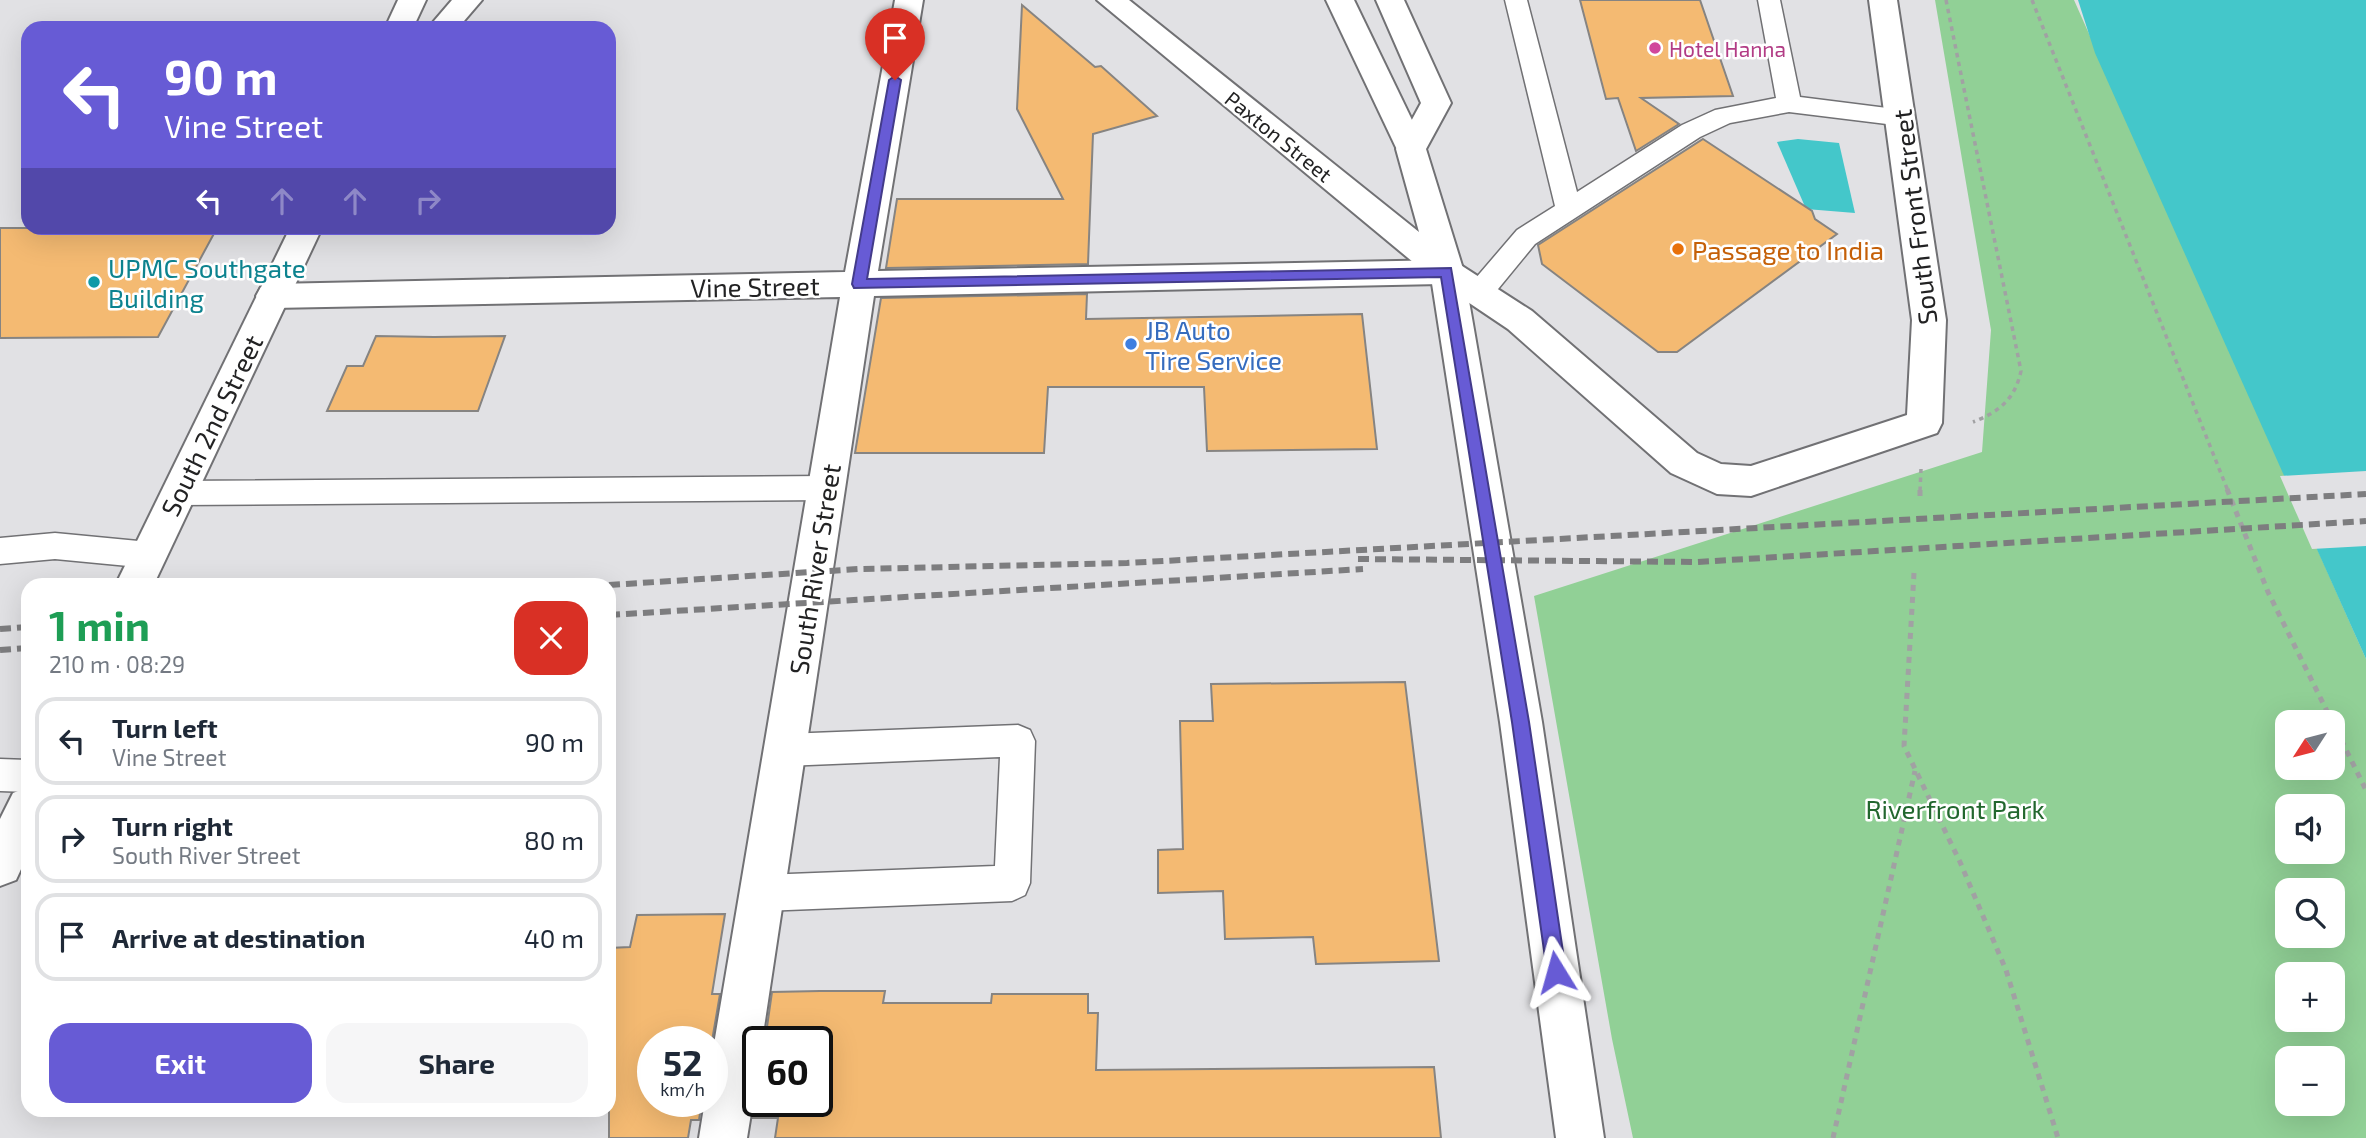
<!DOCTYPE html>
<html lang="en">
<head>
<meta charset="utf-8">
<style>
  :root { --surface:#fff; --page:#f6f6f7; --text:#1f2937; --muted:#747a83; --line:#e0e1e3; --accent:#675bd5 }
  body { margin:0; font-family:"Exo 2",sans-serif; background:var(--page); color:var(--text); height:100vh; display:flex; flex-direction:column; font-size:26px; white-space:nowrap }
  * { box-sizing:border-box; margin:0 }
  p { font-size:23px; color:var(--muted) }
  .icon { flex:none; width:38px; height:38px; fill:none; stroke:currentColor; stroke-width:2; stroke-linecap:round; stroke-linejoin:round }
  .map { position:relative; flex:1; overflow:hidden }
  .side { position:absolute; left:21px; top:578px; width:595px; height:539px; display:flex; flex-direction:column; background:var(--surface); border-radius:21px; box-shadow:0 7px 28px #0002 }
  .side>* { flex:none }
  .hud { position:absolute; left:21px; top:21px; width:595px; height:214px; border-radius:21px; box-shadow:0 7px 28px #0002; background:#675bd5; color:#fff; overflow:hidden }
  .needle { width:46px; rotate:234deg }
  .controls { position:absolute; left:2275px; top:710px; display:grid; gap:14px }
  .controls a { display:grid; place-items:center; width:70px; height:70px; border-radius:14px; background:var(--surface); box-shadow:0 7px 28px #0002; font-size:35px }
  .speed { position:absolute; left:637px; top:1026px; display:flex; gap:14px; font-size:35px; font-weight:700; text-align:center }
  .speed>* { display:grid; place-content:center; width:91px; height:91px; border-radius:50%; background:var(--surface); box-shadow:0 7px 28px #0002; line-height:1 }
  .speed small { font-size:18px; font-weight:400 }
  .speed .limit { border:4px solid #111; border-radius:10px; background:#fff; color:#111 }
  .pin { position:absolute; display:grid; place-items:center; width:60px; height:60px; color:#fff; margin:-72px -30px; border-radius:50% 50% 50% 0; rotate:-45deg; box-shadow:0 0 7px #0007 }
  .pin .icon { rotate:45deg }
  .me { position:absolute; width:77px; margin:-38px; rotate:352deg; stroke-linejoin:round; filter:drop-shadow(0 0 5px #0008) }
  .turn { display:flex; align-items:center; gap:24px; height:147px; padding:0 28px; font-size:32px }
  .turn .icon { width:91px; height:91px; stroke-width:2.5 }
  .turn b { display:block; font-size:49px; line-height:60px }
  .lanes { display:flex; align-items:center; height:66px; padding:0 28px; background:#0003; justify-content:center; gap:35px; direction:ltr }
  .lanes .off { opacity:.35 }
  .round { display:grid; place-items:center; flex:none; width:74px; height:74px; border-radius:21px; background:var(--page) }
  .overview { display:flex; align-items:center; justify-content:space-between; height:119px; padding:0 28px }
  h1 { font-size:42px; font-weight:700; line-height:52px; color:#1e9e55 }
  .button { display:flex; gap:14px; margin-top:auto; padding:14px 28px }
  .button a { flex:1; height:80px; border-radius:21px; background:var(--accent); color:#fff; font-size:28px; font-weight:700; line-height:80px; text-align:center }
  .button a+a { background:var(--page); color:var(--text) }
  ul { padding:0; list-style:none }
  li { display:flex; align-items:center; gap:21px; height:88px; margin:0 14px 10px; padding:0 14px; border:4px solid var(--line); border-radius:21px }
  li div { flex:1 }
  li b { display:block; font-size:26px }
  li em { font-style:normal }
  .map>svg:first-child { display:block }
  .green { fill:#91d096; fill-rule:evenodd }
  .water { fill:#44c7ca }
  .pier { fill:#e1e1e4 }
  .building { fill:#f4ba72; stroke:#868482; stroke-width:2 }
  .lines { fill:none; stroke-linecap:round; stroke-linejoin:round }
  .lane-casing { stroke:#717174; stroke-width:3 }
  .street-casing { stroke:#717174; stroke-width:4 }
  .primary-casing { stroke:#717174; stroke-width:4 }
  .highway-casing { stroke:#717174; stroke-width:4 }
  .path-far1 { stroke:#a1a1a3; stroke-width:3.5; stroke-dasharray:4.5 4.5; stroke-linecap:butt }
  .path { stroke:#a1a1a3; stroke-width:5; stroke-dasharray:6 6; stroke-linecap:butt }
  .lane { fill:#fff; fill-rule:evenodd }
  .street { fill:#fff; fill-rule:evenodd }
  .primary { fill:#fff; fill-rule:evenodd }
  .highway { fill:#fff; fill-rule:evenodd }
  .rail { stroke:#7d7d7f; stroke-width:6; stroke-dasharray:11 6; stroke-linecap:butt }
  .route { fill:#675bd5; stroke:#433b8a; stroke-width:2 }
  .hotel-dot { fill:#d1479c; stroke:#fff; stroke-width:2.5 }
  .food-dot { fill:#e8710a; stroke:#fff; stroke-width:2.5 }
  .culture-dot { fill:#0f9aa8; stroke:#fff; stroke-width:2.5 }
  .shop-dot { fill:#3f7fe0; stroke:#fff; stroke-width:2.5 }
  .labels { text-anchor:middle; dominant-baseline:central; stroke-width:5; stroke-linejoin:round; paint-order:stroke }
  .far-hotel-label { font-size:21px; fill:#b23c85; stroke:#fff; text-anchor:start }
  .far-street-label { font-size:21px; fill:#222223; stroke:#fff }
  .street-label { font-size:26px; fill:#222223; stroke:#fff }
  .food-label { font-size:26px; fill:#c56008; stroke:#fff; text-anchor:start }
  .culture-label { font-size:26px; fill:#0d838f; stroke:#fff; text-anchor:start }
  .shop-label { font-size:26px; fill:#366cbe; stroke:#fff; text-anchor:start }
  .park-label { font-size:26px; fill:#22672e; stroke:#fff }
</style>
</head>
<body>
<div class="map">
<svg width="2366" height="1138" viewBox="0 0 2366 1138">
  <rect width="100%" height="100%" fill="#e1e1e4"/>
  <!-- green -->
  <path class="green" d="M1935,0H2074L2366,659V1138H1633L1612,1039L1534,596L1982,452L1991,330ZM2287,723H2333V768H2287ZM2287,807H2333V852H2287ZM2287,891H2333V936H2287ZM2287,975H2333V1020H2287ZM2287,1059H2333V1104H2287Z"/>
  <!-- water -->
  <g class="water">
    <path d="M2078,0H2366V659L2095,53Z"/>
    <path d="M1798,139L1839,143L1855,213L1806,209L1777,142Z"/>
  </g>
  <!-- pier -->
  <path class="pier" d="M2366,471V546L2312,549L2280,476Z"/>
  <!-- building -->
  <g class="building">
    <path d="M1580,0H1700L1733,96L1641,98L1679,124L1636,151L1618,98L1606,99Z"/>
    <path d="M1022,5L1095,67L1101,66L1157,116L1093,134L1088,264L886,268L897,199H1063L1017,109Z"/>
    <path d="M1703,139L1812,211L1815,219L1837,234L1677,352H1658L1542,264L1538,245Z"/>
    <path d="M0,228H217L158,337L0,338Z"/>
    <path d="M1087,294L1086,319L1362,314L1377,449L1207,451L1204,387H1048L1044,453H855L881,298Z"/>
    <path d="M376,336L434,337L505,336L478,411H327L347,366H363Z"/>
    <path d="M1405,682L1439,961L1316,964L1313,937L1225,939L1223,891L1158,893V850L1183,849L1180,721H1213L1211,684Z"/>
    <path d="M725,914L712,994H720L712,1041H653V1101H702L699,1120H691L688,1138H609V948L630,947L637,915Z"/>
    <path d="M820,991H885L883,1003H991L992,994H1088V1013H1098L1096,1070L1434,1067L1441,1138H775L778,1118H753L758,1088V1101H817V1041H765L772,992Z"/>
  </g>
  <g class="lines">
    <defs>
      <g id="lane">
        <path d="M1505,0H1527L1577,192L1682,125L1715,110L1776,98L1758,0H1780L1800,97L1903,110L1912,112L1915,118L1912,124L1903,126L1789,112L1730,123L1700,137L1535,244L1489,300L1479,303L1469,300L1465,293L1469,286L1517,230L1555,206Z"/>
        <path d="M826,476L837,479L841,488L837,497L826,500L178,505L167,502L163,493L167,484L178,481Z"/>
        <path d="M55,533L149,542L160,546L165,555L160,564L149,568L55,559L0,564V538Z"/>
        <path d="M1018,725L1030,730L1035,741L1030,883L1025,895L1012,901L763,911L750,906L745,893L750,880L763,875L995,866L1000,757L785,766L773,761L768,750L773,739L785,734Z"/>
        <path d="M0,759L28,760V792L0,791Z"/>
      </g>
      <path id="street" d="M895,0H923L878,271L1447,260L1459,264L1532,311L1697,453L1721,464L1751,466L1907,415L1912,320L1869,0H1897L1946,320L1942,423L1937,433L1751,496L1717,494L1671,473L1508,329L1441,284L874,296L762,1041H758V1070L747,1138H699L705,1101H712V1056L840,297L273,308L261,305L256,296L261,287L273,284L845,272Z"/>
      <g id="primary">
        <path d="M398,0H426L413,28H385Z"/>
        <path d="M452,0H482L458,28H428Z"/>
        <path d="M1097,0H1129L1419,232L1396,149L1421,103L1376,0H1404L1451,103L1426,149L1464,272L1542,722L1604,1138H1556L1500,722L1431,277Z"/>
        <path d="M290,228H322L154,584H116Z"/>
        <path d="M28,787V854L16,880L0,886V819L13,793Z"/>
      </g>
      <path id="highway" d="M1326,0H1354L1426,149L1422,156L1411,159L1400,156Z"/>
    </defs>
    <!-- lane casing -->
    <use href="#lane" class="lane-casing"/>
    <!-- street casing -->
    <use href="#street" class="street-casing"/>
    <!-- primary casing -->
    <use href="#primary" class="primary-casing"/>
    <!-- highway casing -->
    <use href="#highway" class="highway-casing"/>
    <!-- path-far1 -->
    <g class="path-far1">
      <path d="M1946,0L2021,371C2015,399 1999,412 1973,422"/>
      <path d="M2032,0L2228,491"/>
      <path d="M1920,491L1921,469"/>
    </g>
    <!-- path -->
    <g class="path">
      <path d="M2227,489L2268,592L2366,790"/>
      <path d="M1920,496V489"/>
      <path d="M1914,573L1904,746L1960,862L2006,970L2058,1138"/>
      <path d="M1833,1138L1915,771"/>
    </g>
    <!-- lane -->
    <use href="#lane" class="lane"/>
    <!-- street -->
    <use href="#street" class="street"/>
    <!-- primary -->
    <use href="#primary" class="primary"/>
    <!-- highway -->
    <use href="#highway" class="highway"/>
    <!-- rail -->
    <g class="rail">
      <path d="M1358,559L1697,562L2366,521"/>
      <path d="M609,585L859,569L1127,563L2366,494"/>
      <path d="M609,615L1363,569"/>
      <path d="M0,629L28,627"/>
      <path d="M0,650L28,648"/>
    </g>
  </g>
  <!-- route -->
  <path class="route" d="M895,76L901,80L867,279L1451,268L1529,722L1566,972L1563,978L1556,981L1550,978L1547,972L1512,722L1441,277L854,288L852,284L889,80Z"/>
  <!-- markers -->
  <circle class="hotel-dot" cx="1655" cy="48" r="7"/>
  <circle class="food-dot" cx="1678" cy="249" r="7"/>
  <circle class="culture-dot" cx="94" cy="282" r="7"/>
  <circle class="shop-dot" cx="1131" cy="344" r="7"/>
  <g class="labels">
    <!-- far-hotel labels -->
    <g class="far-hotel-label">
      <text x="1669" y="48">Hotel Hanna</text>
    </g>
    <!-- far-street labels -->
    <g class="far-street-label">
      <text transform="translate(1279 136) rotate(39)">Paxton Street</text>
    </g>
    <!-- street labels -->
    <g class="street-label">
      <text transform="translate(1914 217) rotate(-97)">South Front Street</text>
      <text transform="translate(755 286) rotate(-1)">Vine Street</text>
      <text transform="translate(211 425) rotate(-64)">South 2nd Street</text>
      <text transform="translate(814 569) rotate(-81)">South River Street</text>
    </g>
    <!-- food labels -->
    <g class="food-label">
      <text x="1692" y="249">Passage to India</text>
    </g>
    <!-- culture labels -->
    <g class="culture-label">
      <text x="108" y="267">UPMC Southgate<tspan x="108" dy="30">Building</tspan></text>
    </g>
    <!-- shop labels -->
    <g class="shop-label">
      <text x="1145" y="329">JB Auto<tspan x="1145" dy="30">Tire Service</tspan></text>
    </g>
    <!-- park labels -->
    <g class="park-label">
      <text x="1955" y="808">Riverfront Park</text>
    </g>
  </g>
</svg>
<div class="controls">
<a><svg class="needle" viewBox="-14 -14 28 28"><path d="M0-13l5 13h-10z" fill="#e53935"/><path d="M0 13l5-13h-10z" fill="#747a83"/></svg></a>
<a><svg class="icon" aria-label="sound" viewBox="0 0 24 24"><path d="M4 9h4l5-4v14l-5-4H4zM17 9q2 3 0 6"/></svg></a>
<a><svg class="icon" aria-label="search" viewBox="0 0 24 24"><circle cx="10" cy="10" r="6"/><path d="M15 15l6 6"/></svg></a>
<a>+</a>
<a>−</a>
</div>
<div class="speed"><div>52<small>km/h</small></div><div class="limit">60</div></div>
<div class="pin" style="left:895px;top:80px;background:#d93025"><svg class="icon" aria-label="arrive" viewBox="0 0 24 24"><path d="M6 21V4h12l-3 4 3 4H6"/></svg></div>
<svg class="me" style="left:1556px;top:972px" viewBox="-20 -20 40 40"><path d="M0-17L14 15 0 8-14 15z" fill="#675bd5" stroke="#fff" stroke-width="4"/></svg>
<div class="hud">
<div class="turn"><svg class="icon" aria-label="left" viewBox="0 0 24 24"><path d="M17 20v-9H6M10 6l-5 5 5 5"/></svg><div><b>90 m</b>Vine Street</div></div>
<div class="lanes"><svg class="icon" aria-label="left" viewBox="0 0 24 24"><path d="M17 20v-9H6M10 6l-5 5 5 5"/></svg><svg class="icon off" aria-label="ahead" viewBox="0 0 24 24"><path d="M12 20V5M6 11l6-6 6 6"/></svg><svg class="icon off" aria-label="ahead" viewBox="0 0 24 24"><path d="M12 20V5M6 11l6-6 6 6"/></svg><svg class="icon off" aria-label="right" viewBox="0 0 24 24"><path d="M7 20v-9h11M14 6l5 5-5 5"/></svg></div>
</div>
<section class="side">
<div class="overview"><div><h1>1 min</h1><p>210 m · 08:29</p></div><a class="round" style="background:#d93025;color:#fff"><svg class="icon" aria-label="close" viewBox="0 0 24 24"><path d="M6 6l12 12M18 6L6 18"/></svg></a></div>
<ul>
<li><svg class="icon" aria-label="left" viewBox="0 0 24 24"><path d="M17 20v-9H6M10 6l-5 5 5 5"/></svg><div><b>Turn left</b><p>Vine Street</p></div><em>90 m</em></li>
<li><svg class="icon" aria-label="right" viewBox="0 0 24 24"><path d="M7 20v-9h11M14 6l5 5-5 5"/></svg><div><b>Turn right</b><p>South River Street</p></div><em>80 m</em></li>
<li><svg class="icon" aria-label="arrive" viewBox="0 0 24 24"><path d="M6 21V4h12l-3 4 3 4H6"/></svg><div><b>Arrive at destination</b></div><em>40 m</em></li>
</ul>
<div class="button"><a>Exit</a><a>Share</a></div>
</section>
</div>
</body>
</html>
